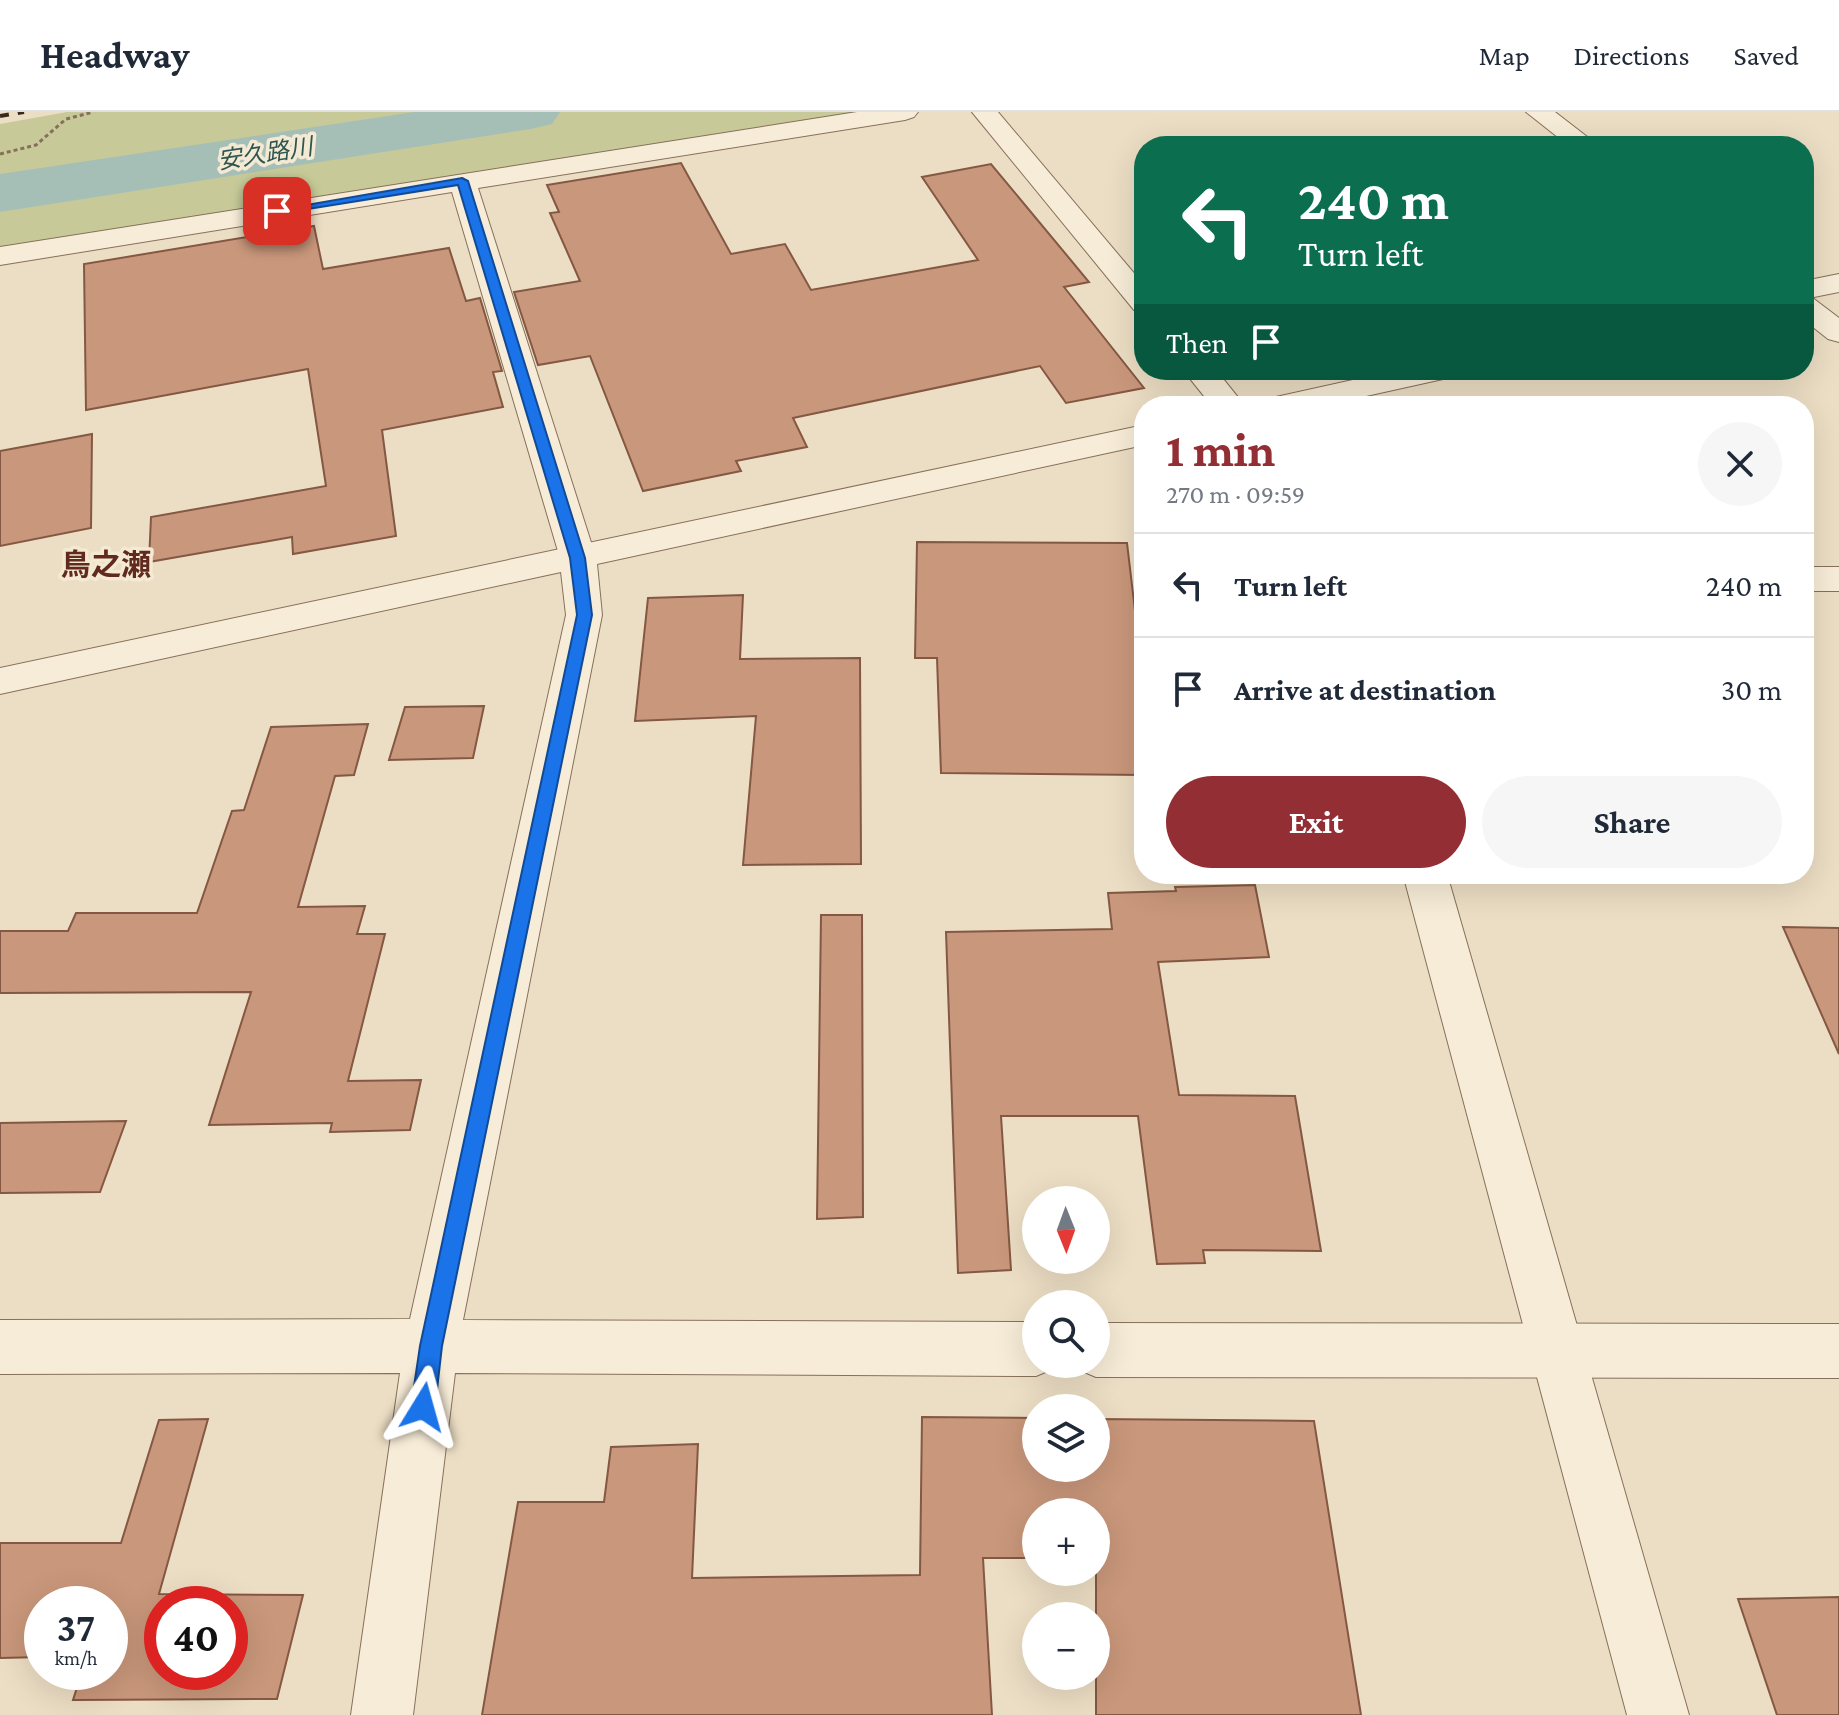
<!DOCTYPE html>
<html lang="en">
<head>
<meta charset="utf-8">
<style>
  :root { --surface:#fff; --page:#f6f6f7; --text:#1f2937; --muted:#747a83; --line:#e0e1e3; --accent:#932e34 }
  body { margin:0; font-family:"Crimson Pro","Noto Sans JP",serif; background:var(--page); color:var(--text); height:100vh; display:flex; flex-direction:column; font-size:30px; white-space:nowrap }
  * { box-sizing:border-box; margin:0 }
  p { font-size:26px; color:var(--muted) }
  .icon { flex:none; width:44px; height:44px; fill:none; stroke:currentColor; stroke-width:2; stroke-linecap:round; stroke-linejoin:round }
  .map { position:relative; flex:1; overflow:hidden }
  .drawer { position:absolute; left:1134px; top:284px; width:680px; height:488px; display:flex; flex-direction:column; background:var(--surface); border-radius:32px; box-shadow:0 8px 32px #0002 }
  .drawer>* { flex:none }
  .banner { position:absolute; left:1134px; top:24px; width:680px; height:244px; border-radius:32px; box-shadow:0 8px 32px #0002; background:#0b6e4f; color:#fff; overflow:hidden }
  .needle { width:52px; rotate:179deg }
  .controls { position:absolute; left:1022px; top:1074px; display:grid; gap:16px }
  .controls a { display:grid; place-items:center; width:88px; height:88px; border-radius:50%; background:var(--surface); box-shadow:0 8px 32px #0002; font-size:40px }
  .speed { position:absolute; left:24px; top:1474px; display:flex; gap:16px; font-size:40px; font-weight:700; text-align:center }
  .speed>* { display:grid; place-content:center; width:104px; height:104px; border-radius:50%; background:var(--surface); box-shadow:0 8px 32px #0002; line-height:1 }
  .speed small { font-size:20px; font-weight:400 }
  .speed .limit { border:12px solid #d22; background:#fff; color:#111 }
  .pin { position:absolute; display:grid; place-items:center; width:68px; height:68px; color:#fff; margin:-34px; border-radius:16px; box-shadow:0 4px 12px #0006 }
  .me { position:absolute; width:88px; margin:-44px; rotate:8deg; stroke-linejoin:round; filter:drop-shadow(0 0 6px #0008) }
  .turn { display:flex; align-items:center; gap:28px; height:168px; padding:0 32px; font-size:36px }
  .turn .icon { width:104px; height:104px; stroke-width:2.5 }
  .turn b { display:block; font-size:56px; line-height:68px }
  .then { display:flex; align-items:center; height:76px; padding:0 32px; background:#0003; gap:16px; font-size:30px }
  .round { display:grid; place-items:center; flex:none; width:84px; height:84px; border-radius:42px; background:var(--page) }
  .head { display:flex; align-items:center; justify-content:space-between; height:136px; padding:0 32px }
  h1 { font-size:48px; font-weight:700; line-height:60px; color:var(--accent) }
  .button { display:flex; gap:16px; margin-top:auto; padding:16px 32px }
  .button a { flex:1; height:92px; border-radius:48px; background:var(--accent); color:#fff; font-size:32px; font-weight:700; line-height:92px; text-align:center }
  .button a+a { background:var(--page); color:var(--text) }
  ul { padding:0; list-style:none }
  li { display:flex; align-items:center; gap:24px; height:104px; padding:0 32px; border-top:2px solid var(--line) }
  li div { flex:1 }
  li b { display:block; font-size:30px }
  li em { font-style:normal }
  header { display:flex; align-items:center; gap:48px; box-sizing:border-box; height:112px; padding:0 40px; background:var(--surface); border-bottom:2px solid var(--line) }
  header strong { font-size:38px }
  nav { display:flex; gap:44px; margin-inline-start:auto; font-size:28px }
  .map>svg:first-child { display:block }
  .green { fill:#c7ca98 }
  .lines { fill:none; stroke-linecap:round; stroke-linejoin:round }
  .river { fill:#a6bfb6; fill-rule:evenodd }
  .building { fill:#c9977b; stroke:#845842; stroke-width:2; fill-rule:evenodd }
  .minor-casing { stroke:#86705b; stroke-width:2 }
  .tertiary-casing { stroke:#86705b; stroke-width:2 }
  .path { stroke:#86705b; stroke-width:3; stroke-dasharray:4 3; stroke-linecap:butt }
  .minor { fill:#f7ecd7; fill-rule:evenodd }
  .tertiary { fill:#f7ecd7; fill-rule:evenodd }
  .rail { stroke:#37291f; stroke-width:4; stroke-dasharray:9 9; stroke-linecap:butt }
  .route { fill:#1a73e8; stroke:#114b97; stroke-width:2 }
  .labels { text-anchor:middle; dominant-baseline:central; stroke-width:7; stroke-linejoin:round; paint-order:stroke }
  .far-water-label { font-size:24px; font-style:italic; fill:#2e5651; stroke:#f4e9d3 }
  .quarter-label { font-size:30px; font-weight:bold; fill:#612a20; stroke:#f4e9d3 }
</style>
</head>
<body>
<header>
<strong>Headway</strong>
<nav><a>Map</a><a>Directions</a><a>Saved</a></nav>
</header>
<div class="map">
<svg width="1839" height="1603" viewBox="0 0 1839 1603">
  <rect width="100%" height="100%" fill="#ecdec4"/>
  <!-- green -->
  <path class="green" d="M67,0H884L0,143V12Z"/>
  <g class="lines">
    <!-- river -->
    <path class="river" d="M414,0H560L552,12L531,17L0,100V62Z"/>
  </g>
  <!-- building -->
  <g class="building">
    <path d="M681,51L731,142L785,132L811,178L978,148L922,65L991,52L1089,170L1064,175L1144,276L1066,291L1040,254L793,306L807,335L736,349L741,359L643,379L590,244L538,253L514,180L580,169L550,101L559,100L547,73Z"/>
    <path d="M314,114L323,157L449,136L466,189L480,186L502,259L493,260L503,295L382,318L396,424L293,442L292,425L149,450L151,405L326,374L308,257L86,298L84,152Z"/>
    <path d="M92,322L91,416L0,434V339Z"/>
    <path d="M917,430L1127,431L1144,575V663L941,661L937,546H915Z"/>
    <path d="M743,483L740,547L860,546L861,752L743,753L756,604L635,609L648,486Z"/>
    <path d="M484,594L473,646L389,648L405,595Z"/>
    <path d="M368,612L354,663L335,664L298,795L365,794L357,822H385L348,969L421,968L410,1018L330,1020L332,1011L209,1013L251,880L0,881V819H68L76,801H197L232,699L244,698L271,615Z"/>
    <path d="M1255,773L1269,845L1158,850L1179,983L1295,984L1321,1139L1203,1138L1205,1151L1157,1152L1138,1004H1001L1011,1158L958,1161L946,820L1112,817L1108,781L1176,779L1175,775Z"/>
    <path d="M821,803H862L863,1105L817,1107Z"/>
    <path d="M1783,815L1839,816V942Z"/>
    <path d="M126,1009L100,1080L0,1081V1011Z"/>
    <path d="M922,1305L1036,1306V1356H1096V1307L1314,1309L1361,1603H1096V1400H1036V1446H983L992,1603H482L518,1390H604L611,1335L698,1332L692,1466L920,1463Z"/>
    <path d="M208,1307L159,1482L303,1483L277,1587L73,1588L82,1560H110V1492H42V1545L0,1546V1431H121L159,1308ZM162,1492H230V1560H162Z"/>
    <path d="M1839,1485V1603H1777L1738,1487Z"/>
  </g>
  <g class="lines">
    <defs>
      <g id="minor">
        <path d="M857,0H918L914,5L905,8L478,76L596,446L591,454L578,458L565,454L560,446L452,80L0,153V135Z"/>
        <path d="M972,0H998L1144,173V201L1134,198Z"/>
        <path d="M1526,0H1555L1599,34H1569Z"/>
        <path d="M1804,184L1814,187L1839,206V230L1828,227L1804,208Z"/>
        <path d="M1183,258H1216L1245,294H1212Z"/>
        <rect x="1804" y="455" width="35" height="24"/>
        <path d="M1403,762H1447L1689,1603H1627Z"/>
      </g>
      <g id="tertiary">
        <path d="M1839,162V180L1804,187V169Z"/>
        <path d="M1398,258H1457L1452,265L1321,294H1262L1267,287Z"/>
        <path d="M1144,313V333L597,452L602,503L463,1208L1036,1210V1252H1057L1055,1256L1036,1264L455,1261L413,1603H351L400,1261L0,1262V1208L410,1207L566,503L561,460L0,582V556Z"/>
        <path d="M1096,1211L1839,1212V1266L1096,1265L1077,1257L1075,1252H1096Z"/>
      </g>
    </defs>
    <!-- minor casing -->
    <use href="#minor" class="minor-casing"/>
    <!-- tertiary casing -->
    <use href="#tertiary" class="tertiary-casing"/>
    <!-- path -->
    <path class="path" d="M0,42L36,33L66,7L93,0"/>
    <!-- minor -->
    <use href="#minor" class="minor"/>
    <!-- tertiary -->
    <use href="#tertiary" class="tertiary"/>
    <!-- rail -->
    <path class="rail" d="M0,4L24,0"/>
  </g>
  <!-- route -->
  <path class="route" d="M462,66L468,69L585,446L592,503L442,1234L435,1295L431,1303L423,1307L415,1303L411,1295L420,1234L577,503L570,446L458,73L277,102L272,99Z"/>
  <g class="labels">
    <!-- far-water labels -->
    <g class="far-water-label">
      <text transform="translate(265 41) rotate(-9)">安久路川</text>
    </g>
    <!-- quarter labels -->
    <g class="quarter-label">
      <text x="106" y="452">鳥之瀬</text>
    </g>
  </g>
</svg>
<div class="controls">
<a><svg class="needle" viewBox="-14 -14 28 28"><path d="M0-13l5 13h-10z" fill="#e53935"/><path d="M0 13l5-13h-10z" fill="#747a83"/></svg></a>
<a><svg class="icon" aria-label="search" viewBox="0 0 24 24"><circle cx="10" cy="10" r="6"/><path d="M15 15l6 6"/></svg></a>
<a><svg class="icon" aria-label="layers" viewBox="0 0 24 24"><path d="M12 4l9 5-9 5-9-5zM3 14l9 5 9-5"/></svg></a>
<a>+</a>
<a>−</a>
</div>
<div class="speed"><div>37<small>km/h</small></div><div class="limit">40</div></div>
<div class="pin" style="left:277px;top:99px;background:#d93025"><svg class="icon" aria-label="arrive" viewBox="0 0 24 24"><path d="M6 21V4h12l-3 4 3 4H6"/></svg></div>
<svg class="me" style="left:423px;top:1295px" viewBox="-20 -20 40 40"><path d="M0-17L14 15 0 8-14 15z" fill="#1a73e8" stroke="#fff" stroke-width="4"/></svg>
<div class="banner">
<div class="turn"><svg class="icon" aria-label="left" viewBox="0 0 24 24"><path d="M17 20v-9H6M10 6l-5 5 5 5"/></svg><div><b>240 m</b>Turn left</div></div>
<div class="then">Then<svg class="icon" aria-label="arrive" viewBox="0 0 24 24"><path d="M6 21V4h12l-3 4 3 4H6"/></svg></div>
</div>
<section class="drawer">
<div class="head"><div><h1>1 min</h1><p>270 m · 09:59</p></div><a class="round"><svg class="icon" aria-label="close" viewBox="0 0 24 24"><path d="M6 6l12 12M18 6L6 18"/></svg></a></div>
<ul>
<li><svg class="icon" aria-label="left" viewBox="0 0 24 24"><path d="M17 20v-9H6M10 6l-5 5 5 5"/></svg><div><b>Turn left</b></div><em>240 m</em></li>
<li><svg class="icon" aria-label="arrive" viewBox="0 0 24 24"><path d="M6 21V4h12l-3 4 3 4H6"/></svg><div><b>Arrive at destination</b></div><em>30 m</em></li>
</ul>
<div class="button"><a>Exit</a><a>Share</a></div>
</section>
</div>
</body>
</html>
